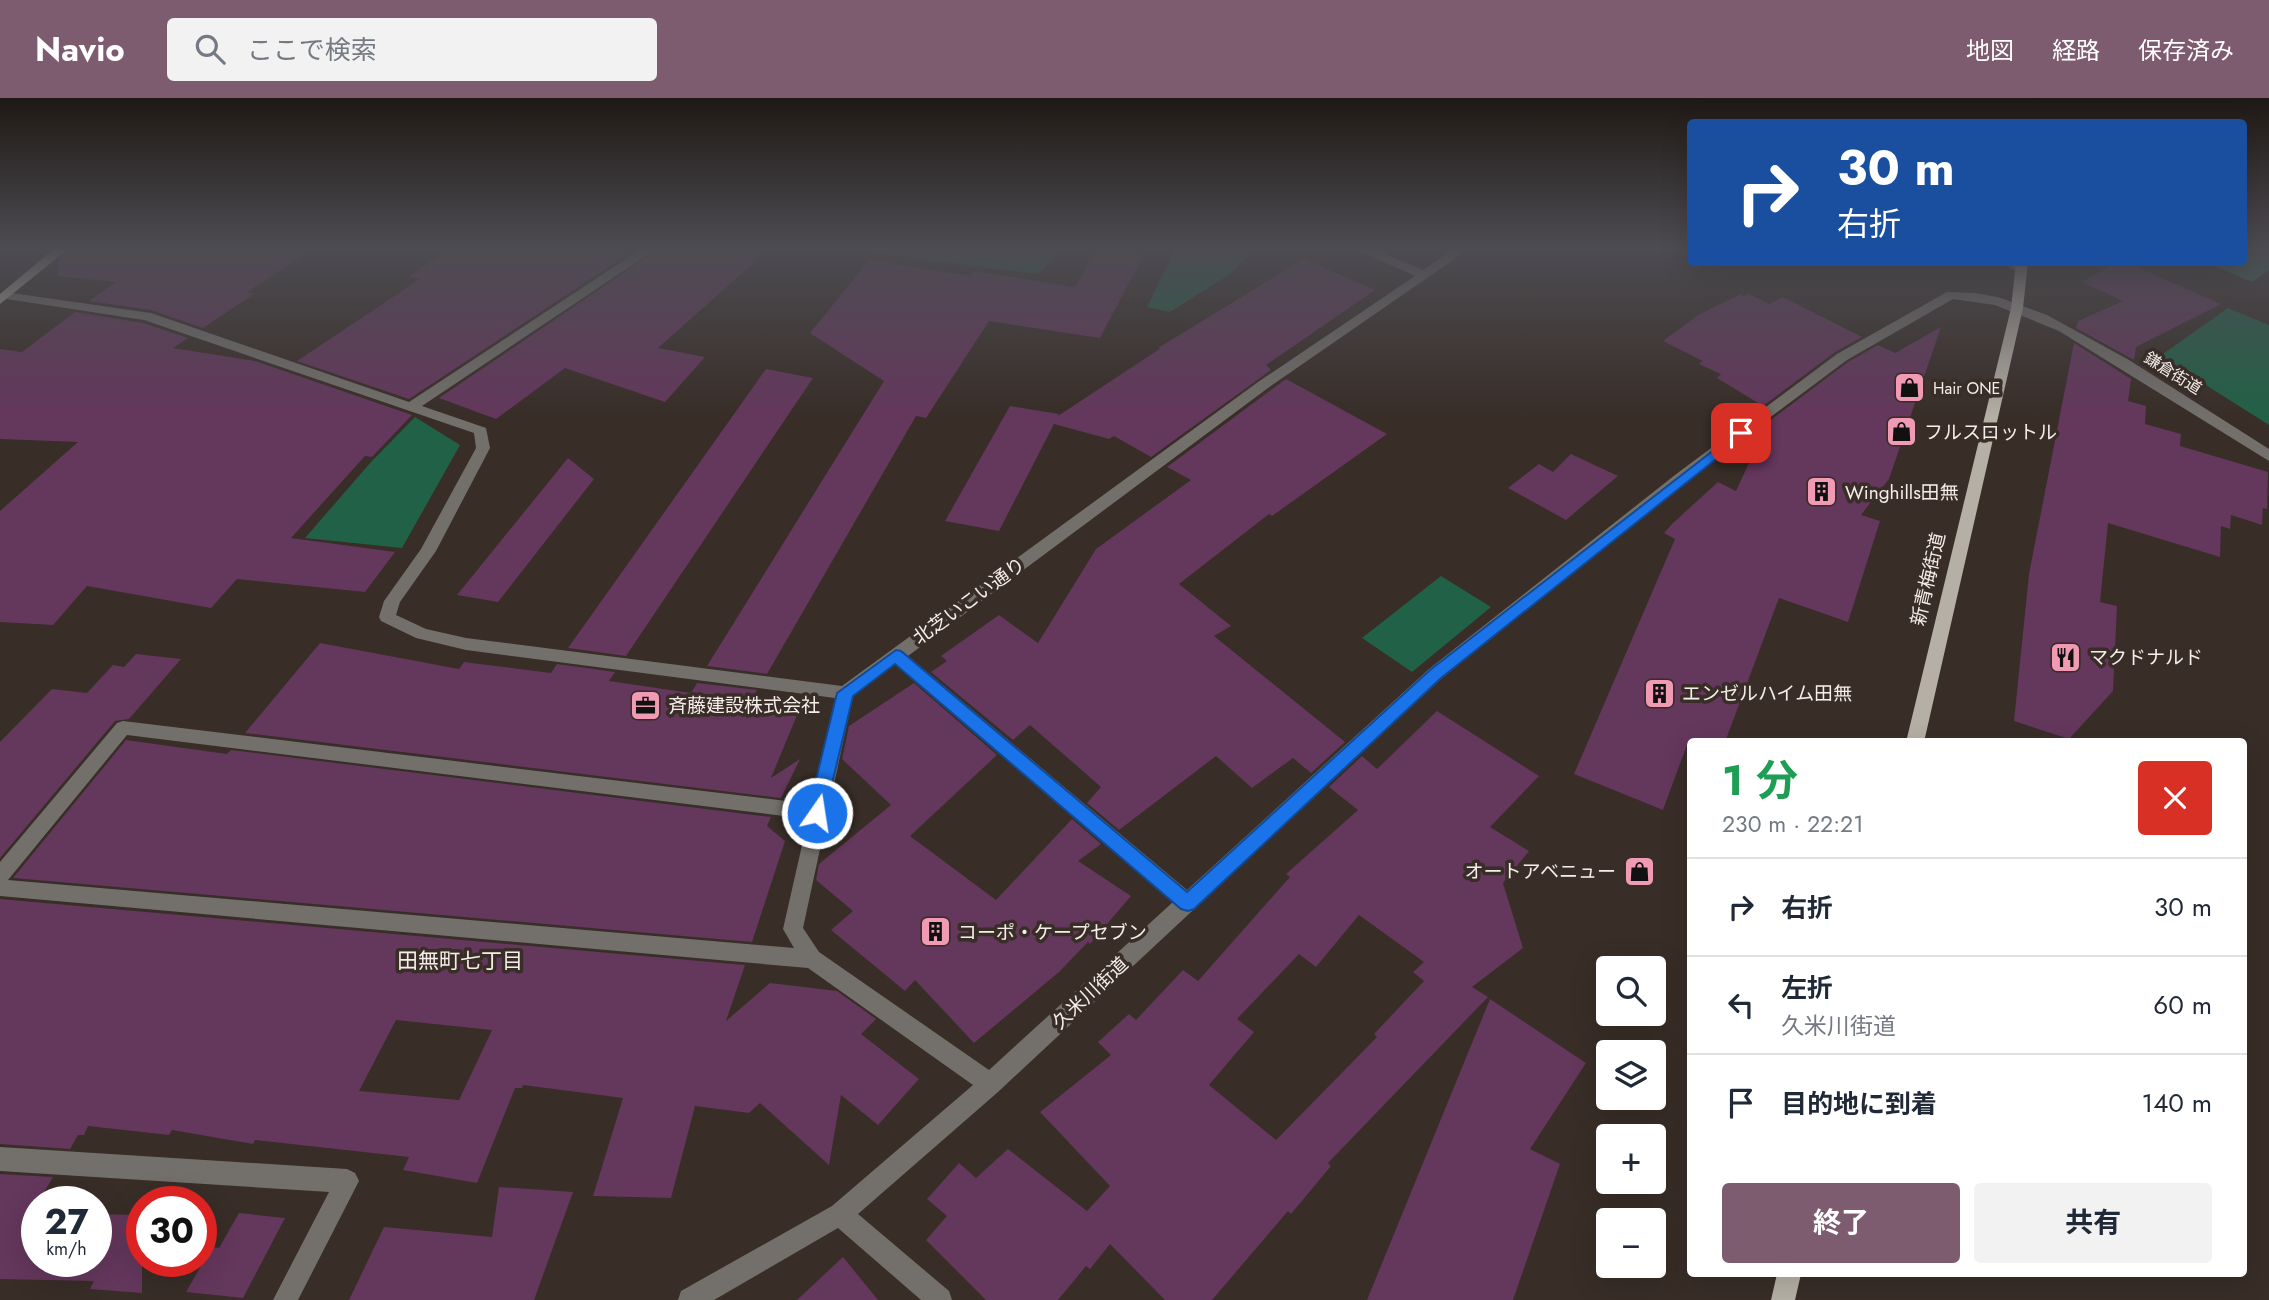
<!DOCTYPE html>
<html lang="ja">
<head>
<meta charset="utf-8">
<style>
  :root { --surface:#fff; --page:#f2f2f3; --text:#1f2937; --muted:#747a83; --line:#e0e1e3; --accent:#7d5c6f }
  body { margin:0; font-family:Jost,"Noto Sans JP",sans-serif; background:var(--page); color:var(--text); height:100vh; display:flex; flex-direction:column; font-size:26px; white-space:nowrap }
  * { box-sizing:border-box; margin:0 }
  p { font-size:23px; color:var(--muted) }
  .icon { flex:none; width:38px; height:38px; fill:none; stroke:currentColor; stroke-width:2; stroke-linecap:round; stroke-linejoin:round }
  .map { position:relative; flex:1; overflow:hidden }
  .side { position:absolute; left:1687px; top:640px; width:560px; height:539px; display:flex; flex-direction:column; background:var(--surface); border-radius:7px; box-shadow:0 7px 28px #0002 }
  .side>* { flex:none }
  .banner { position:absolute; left:1687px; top:21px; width:560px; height:147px; border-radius:7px; box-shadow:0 7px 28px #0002; background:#1a4fa0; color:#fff; overflow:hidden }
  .fabs { position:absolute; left:1596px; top:858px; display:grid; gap:14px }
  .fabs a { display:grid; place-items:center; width:70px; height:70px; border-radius:7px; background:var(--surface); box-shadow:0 7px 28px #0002; font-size:35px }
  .speed { position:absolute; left:21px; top:1088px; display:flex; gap:14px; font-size:35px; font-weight:700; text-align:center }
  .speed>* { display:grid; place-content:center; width:91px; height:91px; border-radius:50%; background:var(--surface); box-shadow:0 7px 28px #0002; line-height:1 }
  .speed small { font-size:18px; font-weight:400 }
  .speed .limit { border:10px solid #d22; background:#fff; color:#111 }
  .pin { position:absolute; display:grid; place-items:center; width:60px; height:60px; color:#fff; margin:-30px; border-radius:14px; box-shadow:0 4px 10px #0006 }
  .me { position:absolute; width:77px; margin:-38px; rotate:13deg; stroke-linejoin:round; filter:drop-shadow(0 0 5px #0008) }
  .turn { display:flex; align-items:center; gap:24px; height:147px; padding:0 35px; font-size:32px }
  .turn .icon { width:91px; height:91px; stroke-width:2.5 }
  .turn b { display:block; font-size:49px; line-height:60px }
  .round { display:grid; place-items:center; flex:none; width:74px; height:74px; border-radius:7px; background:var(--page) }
  .headline { display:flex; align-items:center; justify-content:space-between; height:119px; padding:0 35px }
  h1 { font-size:42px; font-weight:700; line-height:52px; color:#1e9e55 }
  .action { display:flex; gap:14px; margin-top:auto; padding:14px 35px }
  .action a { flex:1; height:80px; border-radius:7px; background:var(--accent); color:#fff; font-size:28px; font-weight:700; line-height:80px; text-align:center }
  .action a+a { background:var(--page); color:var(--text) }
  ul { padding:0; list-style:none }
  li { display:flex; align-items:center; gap:21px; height:98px; padding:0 35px; border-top:2px solid var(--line) }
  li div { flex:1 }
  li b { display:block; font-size:26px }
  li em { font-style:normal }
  header { display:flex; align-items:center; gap:42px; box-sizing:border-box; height:98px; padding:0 35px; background:var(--accent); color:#fff }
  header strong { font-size:33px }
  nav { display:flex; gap:38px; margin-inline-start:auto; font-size:24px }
  .search { width:490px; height:63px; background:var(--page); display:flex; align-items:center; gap:18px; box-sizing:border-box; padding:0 24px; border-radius:7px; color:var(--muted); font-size:26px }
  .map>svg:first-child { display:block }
  .green { fill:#216147 }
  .forest { fill:#307457 }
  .building { fill:#64375c; fill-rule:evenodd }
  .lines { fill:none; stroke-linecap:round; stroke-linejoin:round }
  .minor { fill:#73706b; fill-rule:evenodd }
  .major { fill:#b5b0a5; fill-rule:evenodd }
  .route { fill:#1a73e8; stroke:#114b97; stroke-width:2 }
  .labels { text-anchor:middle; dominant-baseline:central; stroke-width:7; stroke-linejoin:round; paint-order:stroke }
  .far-street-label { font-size:16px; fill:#f5ede9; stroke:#382d27 }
  .far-poi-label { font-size:16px; fill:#f5ede9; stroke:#382d27; text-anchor:start }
  .poi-label { font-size:19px; fill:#f5ede9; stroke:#382d27; text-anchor:start }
  .street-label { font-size:19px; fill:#f5ede9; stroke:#382d27 }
  .neighbourhood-label { font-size:21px; fill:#f5ede9; stroke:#382d27 }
</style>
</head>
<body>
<header>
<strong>Navio</strong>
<div class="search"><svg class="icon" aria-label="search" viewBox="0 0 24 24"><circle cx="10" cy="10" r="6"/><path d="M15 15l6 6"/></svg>ここで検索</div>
<nav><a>地図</a><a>経路</a><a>保存済み</a></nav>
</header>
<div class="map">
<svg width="2269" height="1202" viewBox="0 0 2269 1202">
  <rect width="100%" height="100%" fill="#382d27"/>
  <!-- green -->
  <g class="green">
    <path d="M838,151H1060L1038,176Z"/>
    <path d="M1175,151H1255L1230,176L1170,214L1147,209Z"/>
    <path d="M2228,210L2269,227V327L2160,258Z"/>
    <path d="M415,319L460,347L402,450L305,440L371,364Z"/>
    <path d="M1441,478L1491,509L1412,574L1362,540Z"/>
  </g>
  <!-- forest -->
  <path class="forest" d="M2244,151H2269V172L2252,184L2208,165L2244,164Z"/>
  <!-- building -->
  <g class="building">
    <path d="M70,151H314L247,194L254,196L203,230L151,212L89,203L116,184L58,178L59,162Z"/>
    <path d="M448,151H636L409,301L297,263L420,181L409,179Z"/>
    <path d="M659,151H769L658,250L705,259L665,304L565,270L496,321L439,300Z"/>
    <path d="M1096,151L1144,156L1100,240L989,223L926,320L916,318L767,576L707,568L884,283L810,235L869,162L970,178L973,173L1075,189Z"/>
    <path d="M1304,161L1375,192L1266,267L1271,272L1151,359L1114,338L1109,341L1054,326L999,433L945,423L1010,308L1059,316L1058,318L1161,250H1158Z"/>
    <path d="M2117,164H2125L2221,206L2136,249L2134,262L2076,230L2078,223L2123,203L2082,184Z"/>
    <path d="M1741,196L1744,198L1749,196L1769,206L1783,199L1862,239L1835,254L1763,308L1717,280L1721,276L1699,266L1703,263L1663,243L1698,217Z"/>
    <path d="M75,214L143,225L188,240L173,250L255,263L412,317L372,359L365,358L291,440L395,454L365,494L237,481L211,510L87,488L53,527L0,524V413L78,344L0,341V251L22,254Z"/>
    <path d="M1941,229L1889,381L1861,417L1880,423L1848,524L1779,500L1725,644H1688L1663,712L1574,676L1675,441L1664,435L1673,425L1718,384L1736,393L1768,324L1848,264L1878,247L1895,255Z"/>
    <path d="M2074,245L2131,281L2128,303L2146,308L2145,326L2181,336L2180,348L2268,374L2267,411L2263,410L2262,427L2231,417L2230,431L2221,428L2220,459L2108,425L2100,504L2117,508L2113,593L2069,641L2014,623L2029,476Z"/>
    <path d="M766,271L813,280L626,558L568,550Z"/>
    <path d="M1286,281L1387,336L1272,418L1269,416L1179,486L1231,528L1214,538L1345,644L1311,675L1293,660L1252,690L1216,658L1119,732L1087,705L1101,689L1030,627L1013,642L931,574L947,563L941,558L999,517L1038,545L1096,451L1191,382L1167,369Z"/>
    <path d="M1571,356L1618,378L1566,422L1508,390L1539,366L1553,374Z"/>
    <path d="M568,360L594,381L498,504L457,497Z"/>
    <path d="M320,545L459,571L464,564L551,575L557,566L615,574L609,583L691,595L697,585L757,592L750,605L800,610L771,680L800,661L781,700L245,635Z"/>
    <path d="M136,556L181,561L129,621L115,623L0,760V644L52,591L87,595L113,567L124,569Z"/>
    <path d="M914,585L997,657L910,738L996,802L1072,721L1101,746L1078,763L1131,798L1090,846L1088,844L1059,874L974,945L915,882L905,893L831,832L853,813L816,782L819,766L891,707L842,661L849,628Z"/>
    <path d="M1437,613L1539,678L1490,729L1529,753L1503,785L1523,850L1472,889L1488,899L1328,1065L1331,1068L1291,1116L1288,1113L1212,1202H1165L1110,1146L1090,1171L1086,1168L1058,1202H986L926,1142L947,1118L927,1101L959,1065L976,1080L1008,1051L1087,1113L1110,1088L1040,1014L1111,957L1098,944L1129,916L1136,922L1183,872L1198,883L1290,779L1286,776L1358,712L1329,689L1362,658L1377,671ZM1359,817L1424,864L1413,874L1424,883L1374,936L1377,939L1276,1042L1209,987L1254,934L1237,921L1299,856L1316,869Z"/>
    <path d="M126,642L227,656L231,652L771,719L767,728L785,743L752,844L13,780Z"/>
    <path d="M0,801L745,867L726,923L770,885L837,893L876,921L861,936L919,981L878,1027L841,997L829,1067L760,1005L749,1015L695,1008L671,1100L593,1098L623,1000L523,987L522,990H515L477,1085L403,1072L409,1059L255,1042L253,1046L172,1032L169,1037L88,1028L84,1037H78L70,1051L0,1046ZM396,922L492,932L459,1002L359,993Z"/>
    <path d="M1490,901L1586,965L1530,1051L1560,1066L1513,1202H1367Z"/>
    <path d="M0,1076L53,1079L33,1113H37V1164H96V1116L133,1117L142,1103V1195L90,1191L94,1183L0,1181Z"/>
    <path d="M499,1089L573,1094L534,1202H349L384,1129L492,1139Z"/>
    <path d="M239,1115L285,1120L243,1200L186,1194L212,1149L219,1150Z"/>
    <path d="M843,1159L878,1202H797Z"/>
  </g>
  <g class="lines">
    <!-- minor -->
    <g class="minor">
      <path d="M641,151H656L422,308L486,330L490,350L436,453L400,504L396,517L426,531L466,540L842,588L1258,284L1415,178L1355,151H1373L1423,172L1454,151H1469L1268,290L908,558L1187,792L1429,571L1675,377L1837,256L1947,194L1975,195L1998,199L2047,217L2129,262L2269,351V363L2059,233L1995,207L1953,201L1847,262L1685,383L1441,581L998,994L858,1116L949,1193L952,1202H921L838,1130L714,1202H678L681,1193L832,1108L973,987L808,870L0,798V764L117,625L123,623L811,706L835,600L466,552L416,540L381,523L379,519L384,503L421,451L476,350L474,335L144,222L0,200L1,195L5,194L151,215L409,304ZM896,566L1173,804L989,972L819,854L803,830L853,598ZM127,637L808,721L783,831L794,850L8,782Z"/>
      <path d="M2003,164H2018L2027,172L2017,175Z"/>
      <path d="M0,1049L347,1071L355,1075L359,1083L298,1202H273L329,1094L0,1073Z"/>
    </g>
    <!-- major -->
    <g class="major">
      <path d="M54,151H68L0,206V196Z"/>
      <path d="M2016,164H2028L2023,210L1924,644H1906L2011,210Z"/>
      <path d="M1777,1176H1801L1795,1202H1771Z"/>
    </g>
  </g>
  <!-- sky -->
  <linearGradient id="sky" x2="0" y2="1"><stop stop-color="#1f1915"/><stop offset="0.47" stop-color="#4d4c52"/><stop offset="1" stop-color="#4d4c52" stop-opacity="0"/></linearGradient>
  <rect width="2269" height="320" fill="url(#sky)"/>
  <!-- route -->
  <path class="route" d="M1741,331L1747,335L1745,338L1441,580L1194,811L1188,813L1181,811L895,566L853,598L825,715L823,719H811L808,715L837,595L896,552L901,553L1187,794L1430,572Z"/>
  <!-- icons -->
  <defs>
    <symbol id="shop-square" viewBox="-11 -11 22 22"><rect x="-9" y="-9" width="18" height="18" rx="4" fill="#f19ab4" stroke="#382d27"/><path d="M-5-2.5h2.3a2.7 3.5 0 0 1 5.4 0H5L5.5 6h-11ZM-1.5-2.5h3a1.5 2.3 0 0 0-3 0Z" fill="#111"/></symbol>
    <symbol id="building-square" viewBox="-11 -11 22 22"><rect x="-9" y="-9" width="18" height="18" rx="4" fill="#f19ab4" stroke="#382d27"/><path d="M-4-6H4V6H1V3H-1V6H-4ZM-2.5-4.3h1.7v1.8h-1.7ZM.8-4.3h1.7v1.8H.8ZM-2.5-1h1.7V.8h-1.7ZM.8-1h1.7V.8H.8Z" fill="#111"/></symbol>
    <symbol id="restaurant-square" viewBox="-11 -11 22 22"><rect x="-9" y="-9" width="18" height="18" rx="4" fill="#f19ab4" stroke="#382d27"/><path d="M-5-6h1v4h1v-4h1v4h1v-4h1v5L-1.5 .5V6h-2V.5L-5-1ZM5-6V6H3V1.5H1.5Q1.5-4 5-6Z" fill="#111"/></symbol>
    <symbol id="office-square" viewBox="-11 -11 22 22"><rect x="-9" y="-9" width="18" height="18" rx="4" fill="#f19ab4" stroke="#382d27"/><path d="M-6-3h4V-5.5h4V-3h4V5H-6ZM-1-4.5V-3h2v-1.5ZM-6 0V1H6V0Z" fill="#111"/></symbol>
  </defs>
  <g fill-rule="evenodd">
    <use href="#shop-square" x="1892" y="272" width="35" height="35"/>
    <use href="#shop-square" x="1884" y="316" width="35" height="35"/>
    <use href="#building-square" x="1804" y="376" width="35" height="35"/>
    <use href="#restaurant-square" x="2048" y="542" width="35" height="35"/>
    <use href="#building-square" x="1642" y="578" width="35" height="35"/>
    <use href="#office-square" x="628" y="590" width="35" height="35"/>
    <use href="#shop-square" x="1622" y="756" width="35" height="35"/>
    <use href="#building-square" x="918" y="816" width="35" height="35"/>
  </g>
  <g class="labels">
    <!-- far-street labels -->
    <g class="far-street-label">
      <text transform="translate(2173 275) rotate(32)">鎌倉街道</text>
    </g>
    <!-- far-poi labels -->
    <g class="far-poi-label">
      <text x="1933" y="290">Hair ONE</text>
    </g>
    <!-- poi labels -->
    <g class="poi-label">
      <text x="1924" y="334">フルスロットル</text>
      <text x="1845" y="394">Winghills田無</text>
      <text x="2089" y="559">マクドナルド</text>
      <text x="1682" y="595">エンゼルハイム田無</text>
      <text x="668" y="607">斉藤建設株式会社</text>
      <text x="1616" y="773" text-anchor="end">オートアベニュー</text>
      <text x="958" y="834">コーポ・ケープセブン</text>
    </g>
    <!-- street labels -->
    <g class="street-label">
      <text transform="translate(1928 481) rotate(-77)">新青梅街道</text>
      <text transform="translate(969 503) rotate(-36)">北芝いこい通り</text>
      <text transform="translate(1090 895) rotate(-43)">久米川街道</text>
    </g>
    <!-- neighbourhood labels -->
    <g class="neighbourhood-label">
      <text x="460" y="863">田無町七丁目</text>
    </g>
  </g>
</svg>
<div class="fabs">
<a><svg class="icon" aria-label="search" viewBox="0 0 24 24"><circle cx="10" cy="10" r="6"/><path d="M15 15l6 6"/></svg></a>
<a><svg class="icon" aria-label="layers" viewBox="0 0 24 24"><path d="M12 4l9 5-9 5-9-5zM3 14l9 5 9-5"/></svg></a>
<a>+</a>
<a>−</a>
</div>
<div class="speed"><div>27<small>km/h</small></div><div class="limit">30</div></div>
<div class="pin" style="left:1741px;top:335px;background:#d93025"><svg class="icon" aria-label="arrive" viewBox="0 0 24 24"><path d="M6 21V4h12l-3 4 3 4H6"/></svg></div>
<svg class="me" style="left:817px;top:715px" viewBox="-20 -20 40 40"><circle r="17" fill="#1a73e8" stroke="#fff" stroke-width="3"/><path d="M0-11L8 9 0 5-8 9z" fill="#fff"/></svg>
<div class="banner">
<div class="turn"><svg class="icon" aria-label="right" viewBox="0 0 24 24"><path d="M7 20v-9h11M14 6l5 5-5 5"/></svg><div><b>30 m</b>右折</div></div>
</div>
<section class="side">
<div class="headline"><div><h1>1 分</h1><p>230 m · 22:21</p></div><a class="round" style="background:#d93025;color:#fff"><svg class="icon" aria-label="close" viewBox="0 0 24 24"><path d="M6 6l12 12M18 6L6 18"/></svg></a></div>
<ul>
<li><svg class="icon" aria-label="right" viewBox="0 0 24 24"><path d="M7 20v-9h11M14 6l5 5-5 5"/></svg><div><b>右折</b></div><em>30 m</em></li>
<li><svg class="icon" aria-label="left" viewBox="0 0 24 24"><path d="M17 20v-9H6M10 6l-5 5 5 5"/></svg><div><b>左折</b><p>久米川街道</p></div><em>60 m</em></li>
<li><svg class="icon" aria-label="arrive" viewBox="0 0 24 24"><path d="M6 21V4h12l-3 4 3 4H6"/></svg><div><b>目的地に到着</b></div><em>140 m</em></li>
</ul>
<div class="action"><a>終了</a><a>共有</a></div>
</section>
</div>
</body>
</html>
